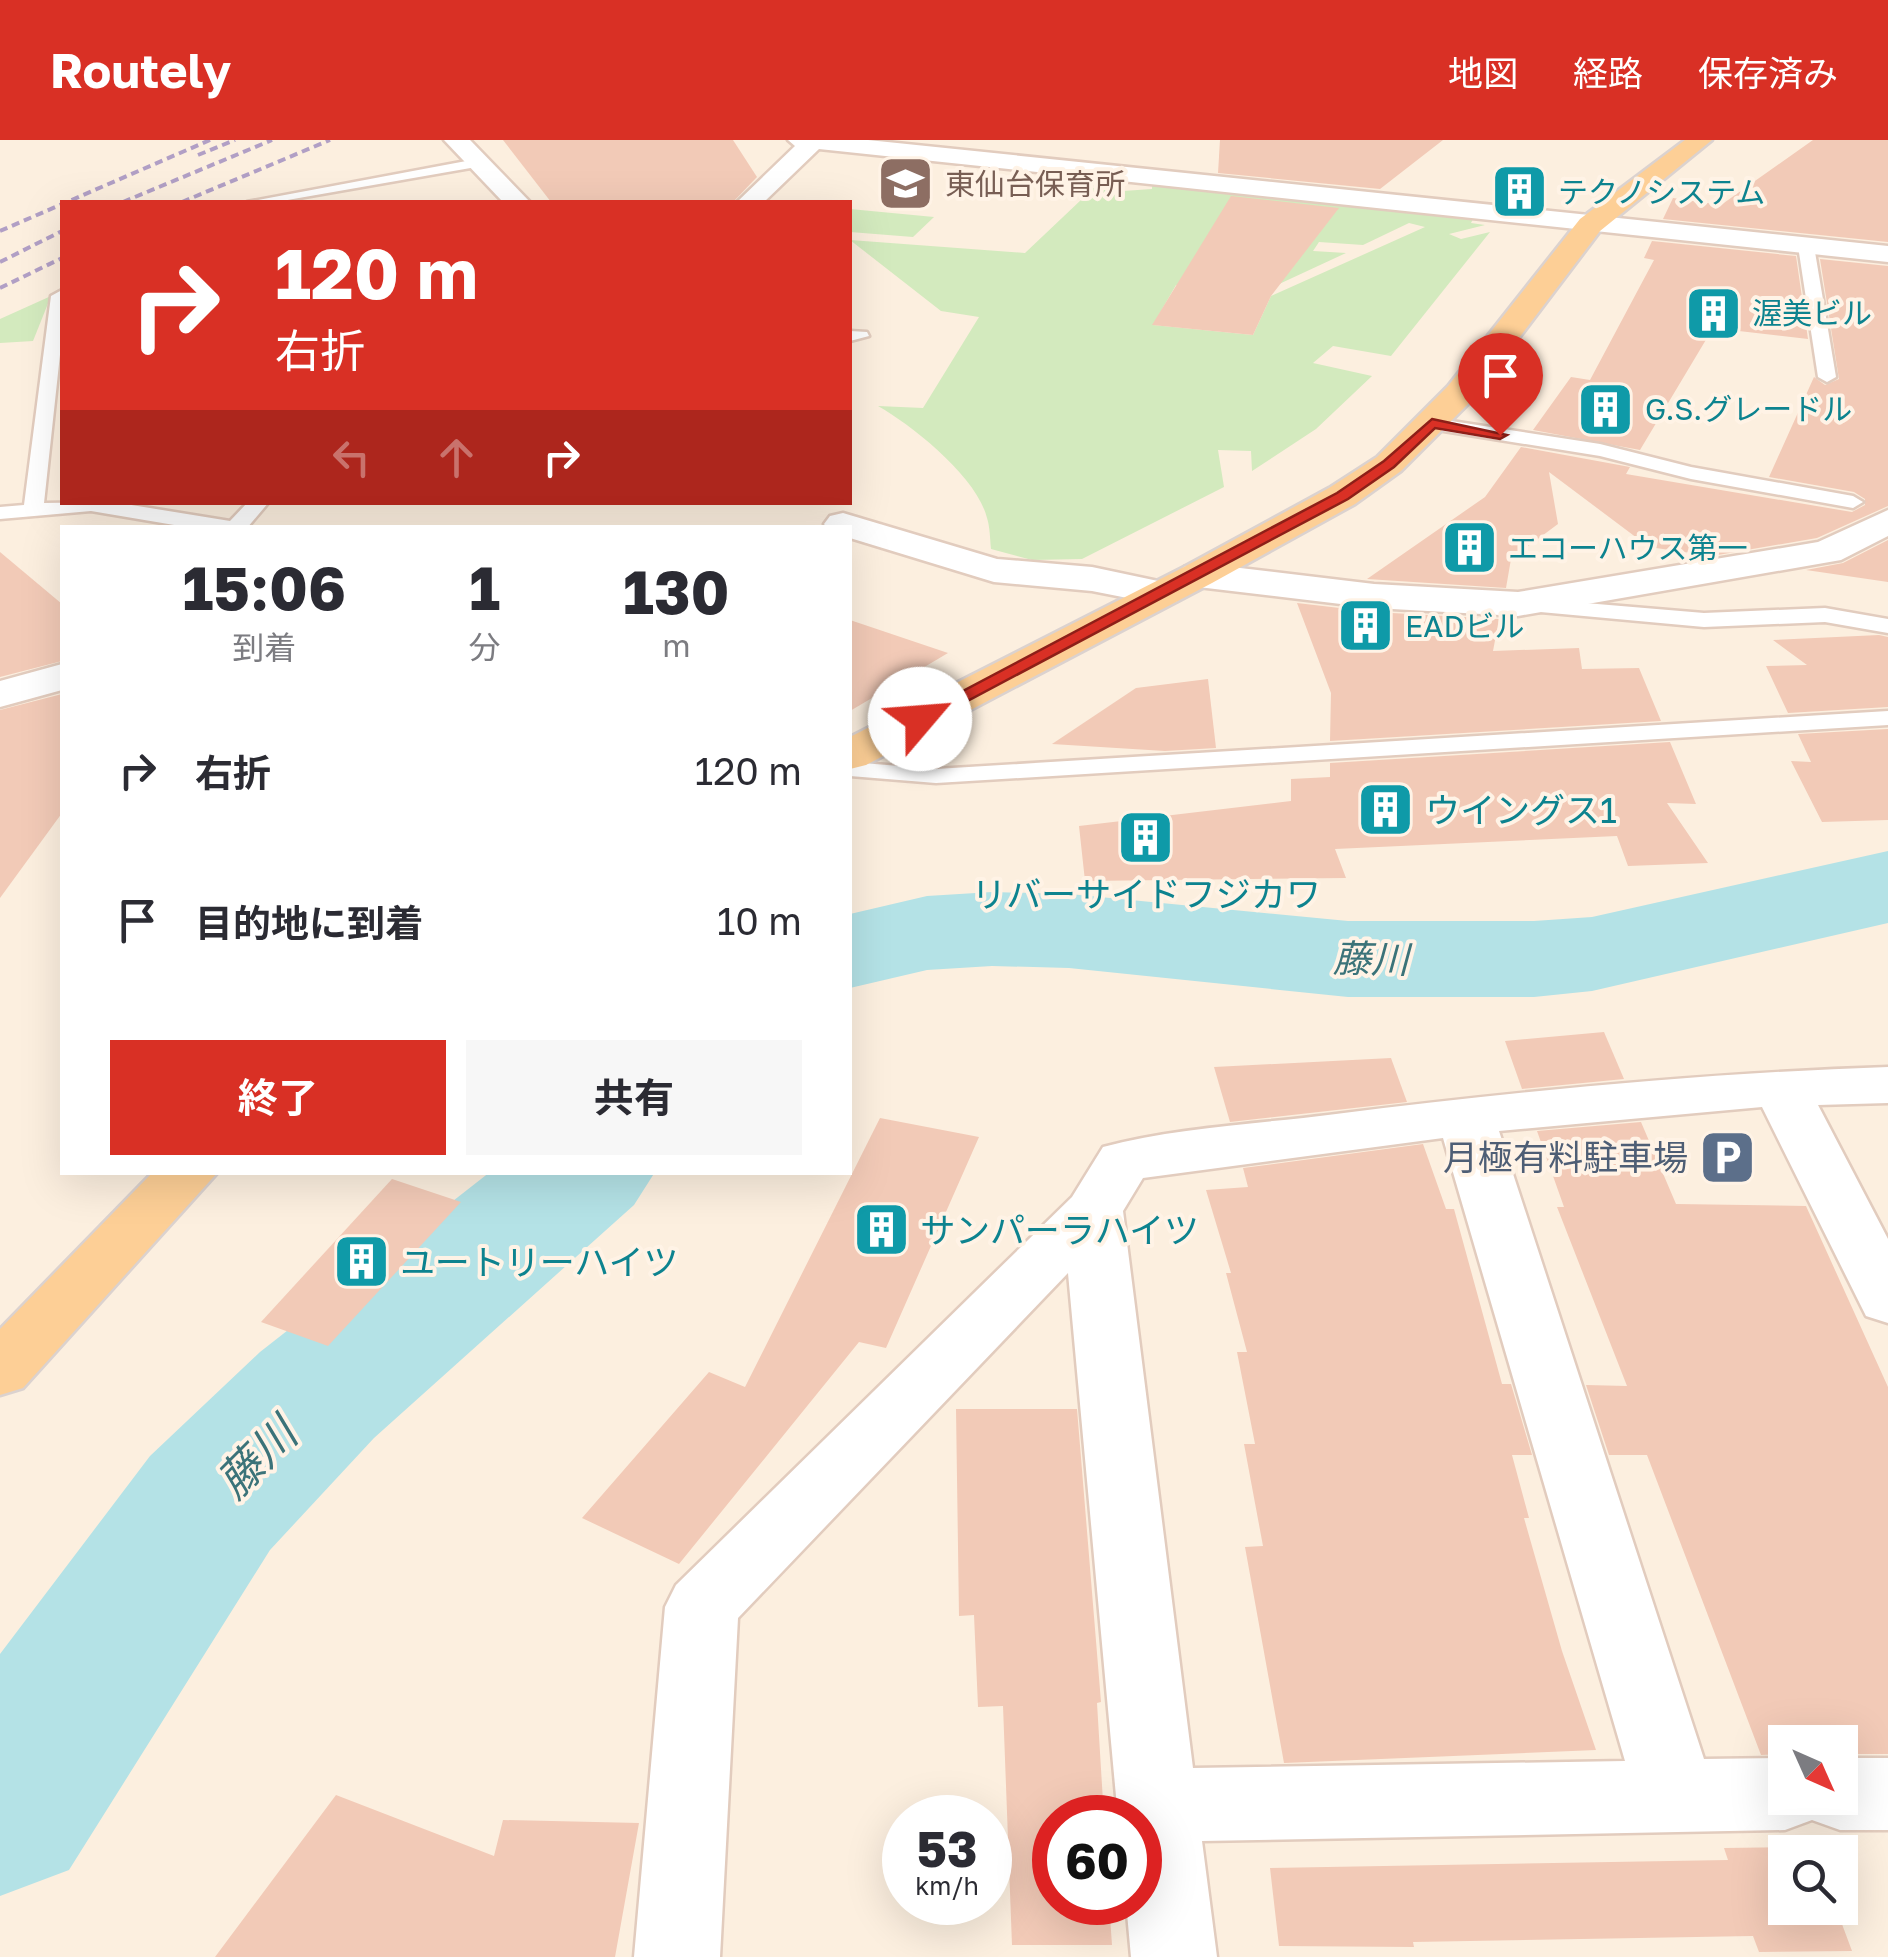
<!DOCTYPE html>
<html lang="ja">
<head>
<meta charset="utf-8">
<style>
  :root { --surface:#fff; --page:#f7f7f7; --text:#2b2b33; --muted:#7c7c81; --accent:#d93025 }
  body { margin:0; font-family:"Golos Text","Noto Sans JP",sans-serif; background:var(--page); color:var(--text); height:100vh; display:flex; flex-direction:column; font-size:38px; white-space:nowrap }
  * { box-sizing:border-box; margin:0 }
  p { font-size:32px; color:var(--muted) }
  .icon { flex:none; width:55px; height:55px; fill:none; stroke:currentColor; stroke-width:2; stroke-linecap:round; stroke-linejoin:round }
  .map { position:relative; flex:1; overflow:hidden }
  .sheet { position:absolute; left:60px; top:385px; width:792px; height:650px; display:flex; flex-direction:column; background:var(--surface); border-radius:0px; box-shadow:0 10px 40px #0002 }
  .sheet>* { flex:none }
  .guide { position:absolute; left:60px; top:60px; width:792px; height:305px; border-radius:0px; box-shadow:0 10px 40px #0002; background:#d93025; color:#fff; overflow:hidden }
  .needle { width:65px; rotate:135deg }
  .controls { position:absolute; left:1768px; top:1585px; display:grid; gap:20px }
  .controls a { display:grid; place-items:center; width:90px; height:90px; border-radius:0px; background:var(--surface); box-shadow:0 10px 40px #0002; font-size:50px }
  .speed { position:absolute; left:882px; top:1655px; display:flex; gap:20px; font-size:50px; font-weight:700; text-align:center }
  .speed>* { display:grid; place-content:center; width:130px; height:130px; border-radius:50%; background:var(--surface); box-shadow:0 10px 40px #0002; line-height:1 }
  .speed small { font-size:25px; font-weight:400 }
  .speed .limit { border:15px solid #d22; background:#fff; color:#111 }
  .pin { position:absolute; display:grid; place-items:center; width:85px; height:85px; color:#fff; margin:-102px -42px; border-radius:50% 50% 50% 0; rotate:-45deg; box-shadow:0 0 10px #0007 }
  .pin .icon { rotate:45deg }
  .me { position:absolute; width:110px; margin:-55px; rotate:63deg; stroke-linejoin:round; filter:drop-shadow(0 0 8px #0008) }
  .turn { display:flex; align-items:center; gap:35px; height:210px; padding:0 50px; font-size:45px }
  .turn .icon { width:130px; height:130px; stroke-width:2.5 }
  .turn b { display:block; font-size:70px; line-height:85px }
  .lanes { display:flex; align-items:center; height:95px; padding:0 50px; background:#0003; justify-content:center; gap:50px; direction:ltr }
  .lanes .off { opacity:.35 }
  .eta { display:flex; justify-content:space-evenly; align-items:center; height:170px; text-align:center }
  .eta b { font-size:60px; font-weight:700; line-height:70px }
  .button { display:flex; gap:20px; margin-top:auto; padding:20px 50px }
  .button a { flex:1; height:115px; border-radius:0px; background:var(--accent); color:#fff; font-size:40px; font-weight:700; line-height:115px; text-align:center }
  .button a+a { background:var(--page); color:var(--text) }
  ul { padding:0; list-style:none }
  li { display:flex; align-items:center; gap:30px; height:150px; padding:0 50px }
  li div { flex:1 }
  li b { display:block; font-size:38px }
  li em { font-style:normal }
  header { display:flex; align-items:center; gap:60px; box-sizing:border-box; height:140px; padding:0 50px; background:var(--accent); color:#fff }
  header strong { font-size:48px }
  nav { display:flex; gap:55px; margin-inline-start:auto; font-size:35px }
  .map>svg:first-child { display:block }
  .green { fill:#d3eabe; fill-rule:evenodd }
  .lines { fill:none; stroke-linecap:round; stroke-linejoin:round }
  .river { fill:#b4e2e6; fill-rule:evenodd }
  .building { fill:#f2cab7 }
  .lane-casing { stroke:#e2ccbe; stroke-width:5 }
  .street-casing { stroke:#e2ccbe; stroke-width:5 }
  .primary-casing { stroke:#dbd2cf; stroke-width:5 }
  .lane { fill:#fff; fill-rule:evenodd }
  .street { fill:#fff; fill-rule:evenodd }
  .primary { fill:#fdcf96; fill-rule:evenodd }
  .rail { stroke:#b19fc5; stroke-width:4; stroke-dasharray:8 5; stroke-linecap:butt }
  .route { fill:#d93025; stroke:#8d1f18; stroke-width:2.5 }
  .labels { text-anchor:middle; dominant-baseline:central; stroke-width:8; stroke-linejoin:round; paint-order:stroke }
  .far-education-label { font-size:30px; fill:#785e54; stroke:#fff3e6; text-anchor:start }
  .far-culture-label { font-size:30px; fill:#0d838f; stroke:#fff3e6; text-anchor:start }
  .culture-label { font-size:35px; fill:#0d838f; stroke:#fff3e6; text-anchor:start }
  .service-label { font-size:35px; fill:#4e5e75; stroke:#fff3e6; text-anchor:end }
  .water-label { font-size:38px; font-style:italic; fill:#3b7379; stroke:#fff3e6 }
  .near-water-label { font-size:45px; font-style:italic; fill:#3b7379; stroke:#fff3e6 }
</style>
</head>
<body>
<header>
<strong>Routely</strong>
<nav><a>地図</a><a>経路</a><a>保存済み</a></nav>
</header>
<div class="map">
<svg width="1888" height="1817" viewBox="0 0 1888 1817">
  <rect width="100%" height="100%" fill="#fcefdf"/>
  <!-- green -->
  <g class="green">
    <path d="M1101,41L1118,43L1123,51L1152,49V46L1473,79L1471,83L1485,85L1449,94L1461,99L1490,92L1391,216L1333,206L1313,223L1372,236L1316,289L1252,331L1251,311L1218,310L1224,347L1082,419L1032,420L991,409C990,399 990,387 987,378C977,337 913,286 878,266L923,268L979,177L941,171L850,100L1025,113ZM1409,83L1425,87L1271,156L1253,195L1153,185L1176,145L1266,150L1346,113L1313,111L1319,102L1363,105Z"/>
    <path d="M850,69L934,77L913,97L850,92Z"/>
    <path d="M51,156L33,201L0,203V179Z"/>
  </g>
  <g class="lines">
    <!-- river -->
    <g class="river">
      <path d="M1888,711V783L1592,851L1534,857H1348L1069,828L992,826L927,830L850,848V774L927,756L992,752L1069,754L1348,781H1534L1592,777Z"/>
      <path d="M490,1032H655L634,1065L374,1298L270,1410L69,1730L0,1756V1514L150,1316L260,1212Z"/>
    </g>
  </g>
  <!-- building -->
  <g class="building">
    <path d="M503,0H733L757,37L733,62H551Z"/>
    <path d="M1220,0H1443L1380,49L1218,33Z"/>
    <path d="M1813,0H1888V102L1663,79L1673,58L1721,65Z"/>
    <path d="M1231,56L1339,68L1271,156L1253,195L1152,185Z"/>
    <path d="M1652,101L1796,116L1808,199L1713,188L1640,310L1533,290L1571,237L1590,240L1654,120L1644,118Z"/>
    <path d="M1820,119L1888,126V366L1817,398L1712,416L1649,407L1549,332L1558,384L1511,419L1506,448L1367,439L1485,357L1521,307L1630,327L1626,334L1852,372L1865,365V359L1854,352L1769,337L1814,237L1825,245L1839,239Z"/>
    <path d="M1888,400V442L1806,430L1843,423Z"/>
    <path d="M0,412L62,464V521L0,537Z"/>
    <path d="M1297,463L1374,472L1499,479L1493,511L1579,508L1582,529L1639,528L1661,581L1330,601L1331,553Z"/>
    <path d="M850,480L948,513L850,571Z"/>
    <path d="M1879,495L1888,497V567L1788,573L1766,526L1807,525L1773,500Z"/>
    <path d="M1208,539L1216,608L1165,611L1052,604L1136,548Z"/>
    <path d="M62,554V673L0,758V570Z"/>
    <path d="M1888,589V680L1822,682L1791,621L1811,622L1798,594Z"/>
    <path d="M1670,602L1696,664L1667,663L1708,723L1628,726L1617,696L1335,709L1346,738L1085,741L1079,686L1291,661V639L1330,637V623Z"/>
    <path d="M1604,892L1624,939L1522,949L1505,901Z"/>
    <path d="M1391,918L1407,962L1230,982L1214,927Z"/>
    <path d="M880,978L979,997L886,1208L859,1202L679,1424L582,1378L709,1232L745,1247Z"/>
    <path d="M1641,982L1676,1064L1806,1066L1888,1247V1614H1840V1602H1785V1614L1761,1615L1647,1315H1609L1586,1245L1627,1246L1557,1067H1564L1537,991Z"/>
    <path d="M1423,1004L1446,1069H1454L1502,1244H1511L1532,1315H1512L1529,1378H1524L1562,1511L1596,1610L1284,1623L1245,1407L1263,1406L1244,1304H1255L1237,1212H1247L1226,1133H1231L1206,1050L1248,1047L1243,1028Z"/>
    <path d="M392,1039L461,1062L328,1206L261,1182Z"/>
    <path d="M956,1269H1077L1101,1562L1097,1563L1104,1678H1055V1762H1109L1112,1805H1012L1003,1566L978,1567L974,1475L959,1476Z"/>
    <path d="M336,1655L494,1716L503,1680L639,1683L615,1817H215Z"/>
    <path d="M1813,1707L1815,1712H1785V1768H1836L1852,1811L1759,1812L1753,1796L1413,1802L1414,1807L1279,1806L1270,1728L1728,1720L1724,1708Z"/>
  </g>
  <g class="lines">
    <defs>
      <g id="lane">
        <path d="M477,19L484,23L482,26L276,62H247Z"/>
        <path d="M1806,101L1814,106L1836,237L1827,242L1818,237L1798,106Z"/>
        <path d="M62,150V196L44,363L113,362L230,381L248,362H269L247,388H192L91,371L0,379V367L24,365L51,156Z"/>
        <path d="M850,191L867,192L869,196L850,201Z"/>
        <path d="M1432,278L1600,304L1691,327L1853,356L1863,362L1853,368L1691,339L1600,316L1425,288L1423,284Z"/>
        <path d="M1526,458L1704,473L1825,468L1888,479V493L1825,482L1704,487L1518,470L1515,465Z"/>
        <path d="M1888,571V585L936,643L850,636V622L936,629Z"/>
      </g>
      <g id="street">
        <path d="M444,0H470L530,62H503Z"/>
        <path d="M788,0H868L1888,106V122L819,9L764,62H737L795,6Z"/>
        <path d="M1888,370V396L1841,420L1518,476L1374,468L1198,447L1184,443L1179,435L1184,427L1198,423L1374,444L1518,452L1818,402Z"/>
        <path d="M843,373L997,419L1092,427L1177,445L1183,453L1177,461L1163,465L1092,451L994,442L850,398V388H827L824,384L830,376Z"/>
        <path d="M62,524V550L0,567V541Z"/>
        <path d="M1888,927V963L1818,965L1888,1099V1183L1866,1176L1762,967L1499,991L1704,1619L1785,1618V1658H1840V1618H1888V1690H1840L1812,1680L1785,1690L1202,1701L1217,1817H1131L1126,1762H1140V1678H1118L1068,1133L738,1478L720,1817H634L665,1467L676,1445L1072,1057L1103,1007C1177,987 1260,984 1336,974C1520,951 1704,933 1888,927ZM1443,998L1625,1621L1193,1628L1123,1071L1143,1038Z"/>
      </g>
      <g id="primary">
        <path d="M1685,0H1712L1600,91L1472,260L1401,331L1355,364L1212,443L866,625L850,629V597L1184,427L1329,348L1377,317L1448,246L1580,79Z"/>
        <path d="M153,1032H218L23,1248L0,1255V1189Z"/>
      </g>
    </defs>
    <!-- lane casing -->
    <use href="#lane" class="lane-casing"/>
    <!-- street casing -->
    <use href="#street" class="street-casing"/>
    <!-- primary casing -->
    <use href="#primary" class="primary-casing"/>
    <!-- lane -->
    <use href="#lane" class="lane"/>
    <!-- street -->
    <use href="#street" class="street"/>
    <!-- primary -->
    <use href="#primary" class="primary"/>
    <!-- rail -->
    <g class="rail">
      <path d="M198,15L235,0"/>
      <path d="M123,62L272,0"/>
      <path d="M182,62L330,0"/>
      <path d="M0,91L210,0"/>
      <path d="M0,122L62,91"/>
      <path d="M0,148L62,118"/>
    </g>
  </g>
  <!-- route -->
  <path class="route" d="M1432,279L1507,295L1500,299L1435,288L1394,327L1348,359L926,583L920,584L910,579L1337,353L1384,321Z"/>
  <!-- icons -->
  <defs>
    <symbol id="school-square" viewBox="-11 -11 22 22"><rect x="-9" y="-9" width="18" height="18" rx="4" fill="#8d6e63" stroke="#fff3e6"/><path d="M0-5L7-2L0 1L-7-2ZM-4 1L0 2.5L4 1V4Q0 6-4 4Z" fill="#fff"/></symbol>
    <symbol id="building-square" viewBox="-11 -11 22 22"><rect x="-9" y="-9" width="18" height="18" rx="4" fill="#0f9aa8" stroke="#fff3e6"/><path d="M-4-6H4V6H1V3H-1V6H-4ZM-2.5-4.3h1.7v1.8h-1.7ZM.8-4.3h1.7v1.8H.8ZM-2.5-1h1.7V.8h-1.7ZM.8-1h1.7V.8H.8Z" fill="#fff"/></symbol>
    <symbol id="parking-square" viewBox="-11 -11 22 22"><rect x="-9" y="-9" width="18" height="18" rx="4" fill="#5c6f8a" stroke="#fff3e6"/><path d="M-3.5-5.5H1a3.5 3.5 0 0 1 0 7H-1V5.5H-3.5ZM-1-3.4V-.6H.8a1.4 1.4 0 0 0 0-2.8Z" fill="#fff"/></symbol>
  </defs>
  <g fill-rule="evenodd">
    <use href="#school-square" x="874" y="12" width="63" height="63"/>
    <use href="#building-square" x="1488" y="20" width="63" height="63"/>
    <use href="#building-square" x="1682" y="142" width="63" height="63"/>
    <use href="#building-square" x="1574" y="238" width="63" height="63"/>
    <use href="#building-square" x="1438" y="376" width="63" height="63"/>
    <use href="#building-square" x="1334" y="454" width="63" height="63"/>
    <use href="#building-square" x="1354" y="638" width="63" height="63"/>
    <use href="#building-square" x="1114" y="666" width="63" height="63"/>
    <use href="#parking-square" x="1696" y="986" width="63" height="63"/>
    <use href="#building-square" x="850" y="1058" width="63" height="63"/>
    <use href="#building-square" x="330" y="1090" width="63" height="63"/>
  </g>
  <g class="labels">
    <!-- far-education labels -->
    <g class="far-education-label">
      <text x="945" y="44">東仙台保育所</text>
    </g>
    <!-- far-culture labels -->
    <g class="far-culture-label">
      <text x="1558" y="52">テクノシステム</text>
      <text x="1752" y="173">渥美ビル</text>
      <text x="1645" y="269">G.S.グレードル</text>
      <text x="1508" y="408">エコーハウス第一</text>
      <text x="1405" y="486">EADビル</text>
    </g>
    <!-- culture labels -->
    <g class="culture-label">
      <text x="1425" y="670">ウイングス1</text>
      <text x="1146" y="754" text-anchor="middle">リバーサイドフジカワ</text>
      <text x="920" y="1090">サンパーラハイツ</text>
      <text x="400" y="1122">ユートリーハイツ</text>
    </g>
    <!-- service labels -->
    <g class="service-label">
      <text x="1688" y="1017">月極有料駐車場</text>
    </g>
    <!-- water labels -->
    <g class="water-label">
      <text transform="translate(1371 818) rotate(1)">藤川</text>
    </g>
    <!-- near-water labels -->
    <g class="near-water-label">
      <text transform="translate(256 1317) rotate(-45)">藤川</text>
    </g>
  </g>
</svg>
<div class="controls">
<a><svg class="needle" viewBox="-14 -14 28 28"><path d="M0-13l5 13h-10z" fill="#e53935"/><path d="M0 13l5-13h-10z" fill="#7c7c81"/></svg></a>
<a><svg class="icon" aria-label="search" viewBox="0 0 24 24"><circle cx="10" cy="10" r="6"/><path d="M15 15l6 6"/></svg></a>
</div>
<div class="speed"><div>53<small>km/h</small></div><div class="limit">60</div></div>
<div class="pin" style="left:1500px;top:295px;background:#d93025"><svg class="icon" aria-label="arrive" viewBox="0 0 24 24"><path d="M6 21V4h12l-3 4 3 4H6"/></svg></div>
<svg class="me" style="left:920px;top:579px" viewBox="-20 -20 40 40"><circle r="19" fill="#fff"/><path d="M0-13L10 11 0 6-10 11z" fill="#d93025"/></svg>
<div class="guide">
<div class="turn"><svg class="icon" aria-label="right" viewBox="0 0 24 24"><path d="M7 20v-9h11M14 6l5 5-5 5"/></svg><div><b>120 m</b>右折</div></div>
<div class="lanes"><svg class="icon off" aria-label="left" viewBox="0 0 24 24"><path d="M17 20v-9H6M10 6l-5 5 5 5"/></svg><svg class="icon off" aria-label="ahead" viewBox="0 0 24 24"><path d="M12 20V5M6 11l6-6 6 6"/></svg><svg class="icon" aria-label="right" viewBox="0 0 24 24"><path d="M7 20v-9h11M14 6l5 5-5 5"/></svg></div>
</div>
<section class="sheet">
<div class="eta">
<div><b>15:06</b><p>到着</p></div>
<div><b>1</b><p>分</p></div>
<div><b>130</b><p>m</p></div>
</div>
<ul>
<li><svg class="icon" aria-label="right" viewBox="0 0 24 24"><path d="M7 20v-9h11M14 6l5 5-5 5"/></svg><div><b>右折</b></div><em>120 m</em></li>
<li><svg class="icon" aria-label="arrive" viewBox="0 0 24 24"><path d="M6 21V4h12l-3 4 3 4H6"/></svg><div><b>目的地に到着</b></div><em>10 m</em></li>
</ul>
<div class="button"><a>終了</a><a>共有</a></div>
</section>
</div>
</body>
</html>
